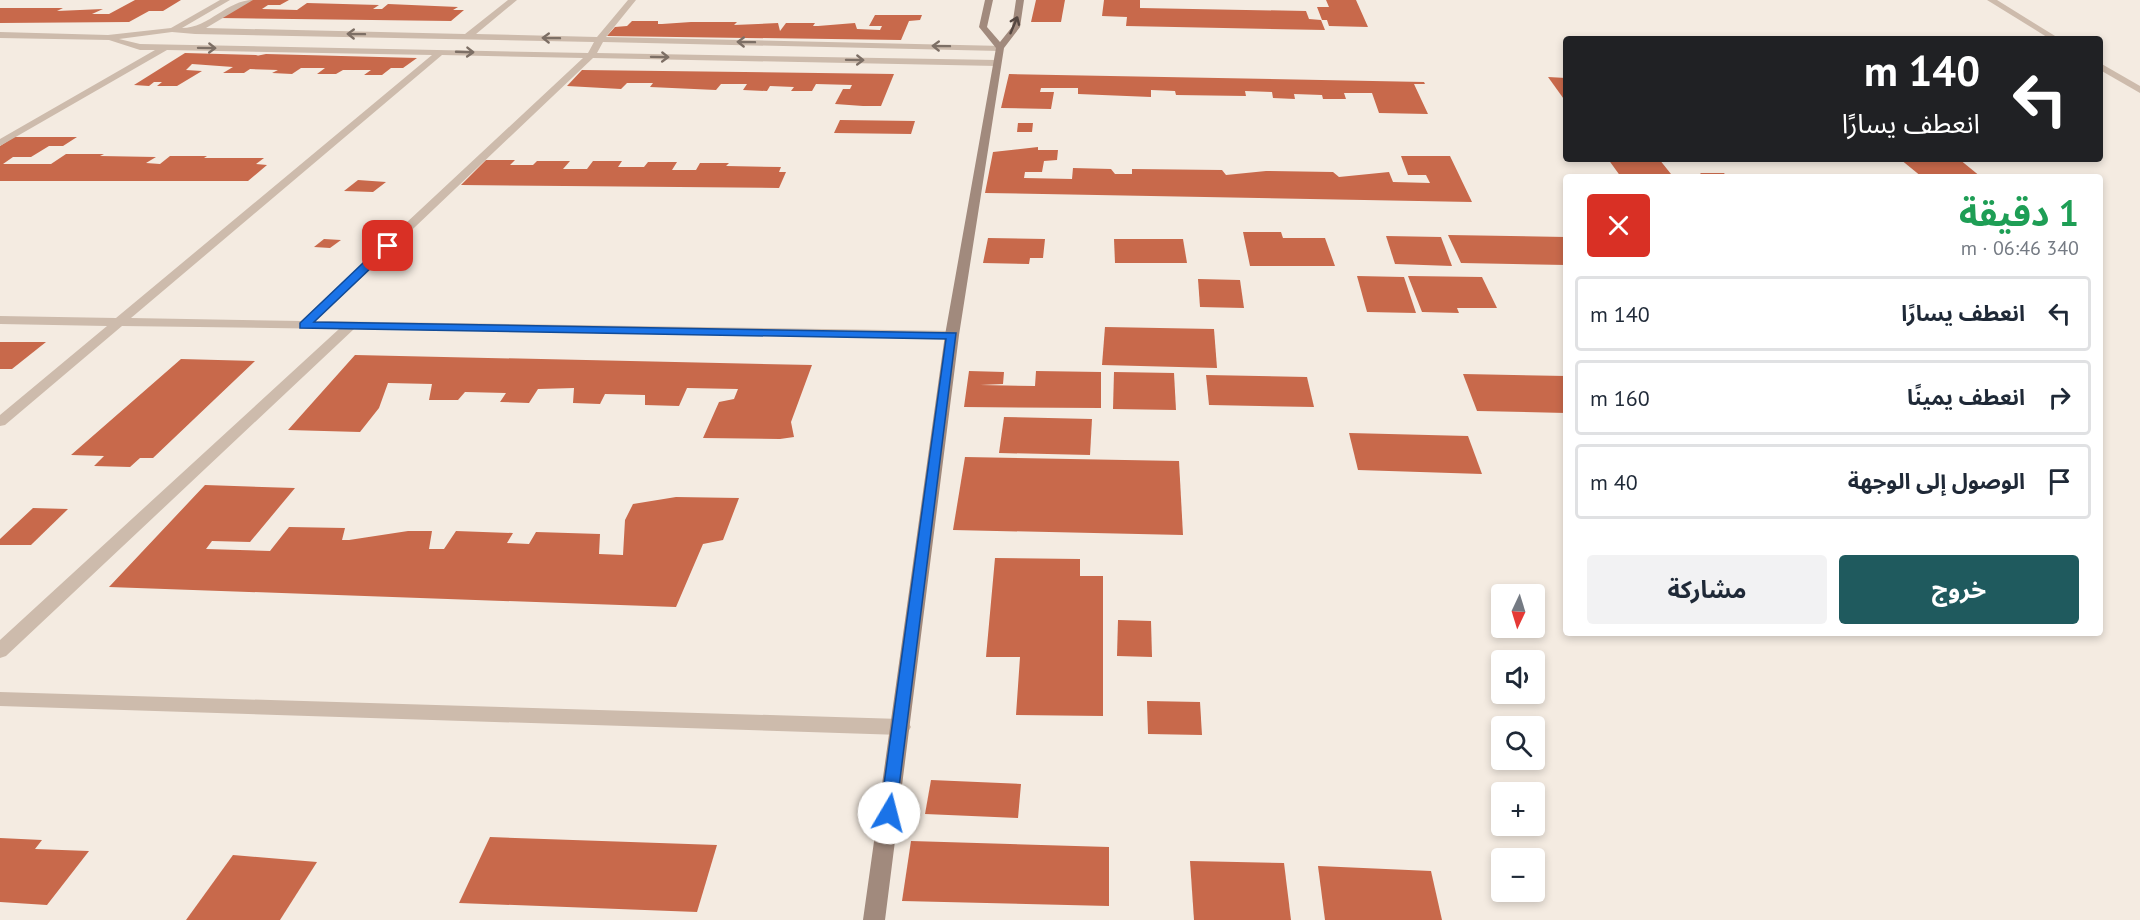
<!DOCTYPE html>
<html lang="ar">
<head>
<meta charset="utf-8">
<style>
  :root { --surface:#fff; --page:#f2f2f3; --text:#1f2937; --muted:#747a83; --line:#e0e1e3; --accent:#1f5a5e }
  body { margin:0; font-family:"PT Sans","Noto Sans Arabic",sans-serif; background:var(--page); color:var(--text); direction:rtl; height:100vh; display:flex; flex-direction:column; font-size:22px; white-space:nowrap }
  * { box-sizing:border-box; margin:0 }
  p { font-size:20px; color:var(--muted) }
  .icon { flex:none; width:33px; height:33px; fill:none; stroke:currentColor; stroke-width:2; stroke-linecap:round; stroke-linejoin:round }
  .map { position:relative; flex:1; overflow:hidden; direction:ltr }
  .details { position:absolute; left:1563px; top:174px; width:540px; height:462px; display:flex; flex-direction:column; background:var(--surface); border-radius:6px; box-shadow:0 3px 9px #0003; direction:rtl }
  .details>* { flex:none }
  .hud { position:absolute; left:1563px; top:36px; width:540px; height:126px; border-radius:6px; box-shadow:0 3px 9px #0003; direction:rtl; background:#202124; color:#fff; overflow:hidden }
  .needle { width:39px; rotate:184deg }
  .tools { position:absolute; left:1491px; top:584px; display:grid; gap:12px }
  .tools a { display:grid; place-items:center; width:54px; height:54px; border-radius:6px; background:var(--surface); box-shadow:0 3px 9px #0003; font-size:30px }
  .pin { position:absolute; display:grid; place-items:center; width:51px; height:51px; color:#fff; margin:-26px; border-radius:12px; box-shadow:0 3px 9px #0006 }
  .me { position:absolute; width:66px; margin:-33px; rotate:8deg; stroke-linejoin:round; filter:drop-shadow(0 0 4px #0008) }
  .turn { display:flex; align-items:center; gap:21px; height:126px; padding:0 24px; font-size:27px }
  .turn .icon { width:78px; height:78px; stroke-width:2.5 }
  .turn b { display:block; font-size:42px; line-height:51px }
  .round { display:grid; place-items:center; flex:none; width:63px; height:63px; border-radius:6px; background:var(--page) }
  .headline { display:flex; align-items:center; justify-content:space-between; height:102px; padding:0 24px }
  h1 { font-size:36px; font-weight:700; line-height:45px; color:#1e9e55 }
  .cta { display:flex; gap:12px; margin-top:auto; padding:12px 24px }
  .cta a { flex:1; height:69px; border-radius:6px; background:var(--accent); color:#fff; font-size:24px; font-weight:700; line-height:69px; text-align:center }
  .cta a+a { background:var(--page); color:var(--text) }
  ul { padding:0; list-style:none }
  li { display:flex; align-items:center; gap:18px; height:75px; margin:0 12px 9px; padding:0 12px; border:3px solid var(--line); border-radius:6px }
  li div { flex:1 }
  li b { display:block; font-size:22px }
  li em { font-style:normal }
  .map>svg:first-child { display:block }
  .building { fill:#c8694b }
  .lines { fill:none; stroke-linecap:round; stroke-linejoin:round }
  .minor { fill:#cdbbac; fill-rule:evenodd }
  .secondary { fill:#a18a7d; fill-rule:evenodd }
  .oneway { stroke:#544640 }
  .oneway2 { stroke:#7d6f65 }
  .route { fill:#1a73e8; stroke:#114b97; stroke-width:1.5 }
</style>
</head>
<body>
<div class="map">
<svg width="2140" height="920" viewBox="0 0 2140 920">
  <rect width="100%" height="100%" fill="#f4ebe1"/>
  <!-- building -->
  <g class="building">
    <path d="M135,0H181L163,11H149L129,22L0,23V8H63L57,11L103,9L92,14H109Z"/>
    <path d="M251,0H289L280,5H268L262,9L297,10L307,3L379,5L373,9H382L388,4L458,7L453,10H464L451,21L220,18Z"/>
    <path d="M1036,0H1065L1061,22H1031Z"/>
    <path d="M1104,0H1140V8L1306,11L1309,19L1321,20L1325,30L1126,26L1127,17L1102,16Z"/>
    <path d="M1326,0H1356L1368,27L1329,26L1327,20H1322L1317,7H1329Z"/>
    <path d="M875,15H922L920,20L909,21L901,40L607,36L615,27L627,26L632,21H658V24H662L691,22H737L734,25L778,23L780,31L786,23H815L813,26H818L855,23L857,29L880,30L882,26H869Z"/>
    <path d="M185,53L258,55L256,56L266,54L417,58L403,68H391L382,75H364L371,70H343L336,74H317L325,68H301L292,74L272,73L278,70L250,69L244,73H223L233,67L192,64L186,70L202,71L177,86H157L162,82H154L149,86L134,85Z"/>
    <path d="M582,70L894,74L881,106H863L835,104L843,89H850L852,85L816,84L812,91H791L794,87L770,86L767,91L743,90L747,84H721L716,90L650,87L653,83H627L621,89L567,86Z"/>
    <path d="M1009,74L1424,82L1425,84H1414L1428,114L1379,113L1372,93H1344L1346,99H1323L1322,95L1294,94L1295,99L1273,98L1272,92L1245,91L1246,96L1176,95L1175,91L1151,90V97L1078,94V88H1041L1040,92H1054L1051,109L1001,108Z"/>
    <path d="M1548,77L1566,78V102Z"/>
    <path d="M840,120L915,121L911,134L834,133Z"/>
    <path d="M1018,123H1033L1032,132H1017Z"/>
    <path d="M14,137H77L63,146H49L31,157H13L3,164H51L66,154H104L100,156L156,157L146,163L160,164L170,156H207L204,158H264L256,164L267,165L248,181H0V146Z"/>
    <path d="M1038,147V150H1058L1057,160L1044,161L1042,172H1025L1024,178L1072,179L1073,168L1111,169L1115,174H1132V169L1222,170L1226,175L1266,171L1333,172L1339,177L1389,172L1393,182L1430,183L1426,175H1408L1401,156H1450L1472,202L985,193L993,152Z"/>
    <path d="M1608,159H1659L1671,174H1654L1657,177H1621Z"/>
    <path d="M1900,159H1959L1981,177H1922Z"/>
    <path d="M486,160H515L510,165H533L537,161H570L563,169H587L593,161H622L618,167H644L648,162H677L672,170H696L700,163H729L726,166L781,167L779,172H786L779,188L461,185Z"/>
    <path d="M1700,173H1724L1727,177H1704Z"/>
    <path d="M358,180L386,182L373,192L344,191Z"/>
    <path d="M1243,232H1281L1283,238H1325L1335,266H1250Z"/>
    <path d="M1448,235L1566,237V265L1461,263Z"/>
    <path d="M1386,236L1441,237L1452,266L1395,264Z"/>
    <path d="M988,238L1045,239L1043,258H1030L1029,264L983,263Z"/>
    <path d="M324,239L341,240L330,248L314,247Z"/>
    <path d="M1114,239H1183L1187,263H1115Z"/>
    <path d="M1357,276L1404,277L1416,313L1367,312Z"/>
    <path d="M1408,276L1482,277L1497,308H1457L1459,313L1422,312Z"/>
    <path d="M1198,279L1240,280L1244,308L1200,307Z"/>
    <path d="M1105,327L1214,329L1217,368L1102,365Z"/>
    <path d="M0,342H46L12,369H0Z"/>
    <path d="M355,355L812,365L791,422L794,437L780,439L703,438L719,402L734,399L738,389L687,388L679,406L645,405V395L605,394L600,404L573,403L574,388L538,389L529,403L500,402L506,393L465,392L458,400H429L432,384L388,383L379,408L360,432L288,430Z"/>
    <path d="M181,359L255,361L153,458H140L130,467L94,466L104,456L71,455Z"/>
    <path d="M969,371L1004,372L1003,384L980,385L1035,386L1036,371L1101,372V408L964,407Z"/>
    <path d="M1114,372L1174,373L1176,410L1113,409Z"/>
    <path d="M1463,374L1566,376V413L1477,411Z"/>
    <path d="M1206,375L1307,377L1314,407L1209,405Z"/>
    <path d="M1004,417L1092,419L1090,455L999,453Z"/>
    <path d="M1349,433L1468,436L1482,474L1358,470Z"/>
    <path d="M965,457L1179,461L1183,535L953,530Z"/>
    <path d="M205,485L295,488L250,542L212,541L206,549L270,551L289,527L345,528L342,540H349L408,531H432L429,549H444L456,531L513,533L507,543L529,544L536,532L600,534L599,554L623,555L625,520L633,504L676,497L739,498L723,540L703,544L676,607L109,587Z"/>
    <path d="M33,508L68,509L31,545H0V539Z"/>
    <path d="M995,558L1080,559V576H1103V716L1016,715L1020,657H986Z"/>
    <path d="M1118,620L1151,621L1152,657L1117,656Z"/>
    <path d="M1147,701L1200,702L1202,735L1148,734Z"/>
    <path d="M931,780L1021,784L1018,818L925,814Z"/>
    <path d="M490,837L717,845L697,912L459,903Z"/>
    <path d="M0,838L42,840L35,849L89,851L47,905L0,902Z"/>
    <path d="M911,841L1109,847V906L902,901Z"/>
    <path d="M233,855L317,862L280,920H186Z"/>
    <path d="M1190,861L1284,863L1291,920H1194Z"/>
    <path d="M1318,866L1431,871L1442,920H1325Z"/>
  </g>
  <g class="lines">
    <!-- minor -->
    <g class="minor">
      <path d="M220,0H230L182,28C209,28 227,0 253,0L206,28L465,34L508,0H517L476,34L597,37L628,0H636L606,37L1003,46V50L1000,51L603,42L597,53L997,60L1001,63L997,66L593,58L316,321L952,331L959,335L952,339L354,329L6,656L0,658V640L339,329L122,326L5,425L0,426V415L107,326L0,324V316L116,318L432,55L167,50L0,146V139L155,50H140L109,40L0,38V32L108,35L171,28ZM172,32L195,34L594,42L588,53L140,44L119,39ZM442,55L583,58L301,321L131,318Z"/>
      <path d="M1987,0H1997L2060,39H2050Z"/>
      <path d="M2100,63L2140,86V93L2100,70Z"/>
      <path d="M0,692L901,719L908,722L911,727L908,732L901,735L0,706Z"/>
    </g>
    <!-- secondary -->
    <path class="secondary" d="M985,0H993L987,27L1000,42L1012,27L1016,0H1024L1020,27L1004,48L959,335L885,920H863L945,335L996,48L979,27Z"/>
  </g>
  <!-- one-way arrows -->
  <defs><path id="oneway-shaft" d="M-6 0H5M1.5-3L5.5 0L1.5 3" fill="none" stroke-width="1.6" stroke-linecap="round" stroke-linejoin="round" transform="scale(1.5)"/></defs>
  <use class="oneway" href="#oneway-shaft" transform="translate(1014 25) rotate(-67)"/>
  <g class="oneway2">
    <use href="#oneway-shaft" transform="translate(356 34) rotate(-179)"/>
    <use href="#oneway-shaft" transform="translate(551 38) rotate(-179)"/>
    <use href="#oneway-shaft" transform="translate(746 42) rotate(-179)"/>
    <use href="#oneway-shaft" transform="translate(941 46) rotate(-179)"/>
    <use href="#oneway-shaft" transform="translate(207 48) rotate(1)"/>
    <use href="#oneway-shaft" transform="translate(465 52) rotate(2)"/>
    <use href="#oneway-shaft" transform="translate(660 57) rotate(1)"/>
    <use href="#oneway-shaft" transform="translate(855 60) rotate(1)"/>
  </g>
  <!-- route -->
  <path class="route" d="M384,243L394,246L314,322L956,333L895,819L889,821L882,819L880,813L946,339L300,328V323Z"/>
</svg>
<div class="tools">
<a><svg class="needle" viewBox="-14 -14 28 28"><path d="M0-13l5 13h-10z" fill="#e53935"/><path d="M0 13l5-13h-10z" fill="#747a83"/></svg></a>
<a><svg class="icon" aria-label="sound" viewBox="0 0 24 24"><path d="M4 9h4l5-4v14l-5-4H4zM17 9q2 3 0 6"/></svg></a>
<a><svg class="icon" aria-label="search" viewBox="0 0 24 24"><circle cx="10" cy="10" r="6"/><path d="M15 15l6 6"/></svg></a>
<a>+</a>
<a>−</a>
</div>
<div class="pin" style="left:388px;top:246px;background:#d93025"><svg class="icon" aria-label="arrive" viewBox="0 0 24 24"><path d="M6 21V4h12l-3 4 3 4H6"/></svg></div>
<svg class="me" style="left:889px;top:813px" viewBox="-20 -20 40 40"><circle r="19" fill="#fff"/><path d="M0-13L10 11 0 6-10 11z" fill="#1a73e8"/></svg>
<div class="hud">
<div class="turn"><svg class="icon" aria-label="left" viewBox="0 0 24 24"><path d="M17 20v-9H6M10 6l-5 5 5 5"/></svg><div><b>140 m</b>انعطف يسارًا</div></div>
</div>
<section class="details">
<div class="headline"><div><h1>1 دقيقة</h1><p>340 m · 06:46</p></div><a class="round" style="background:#d93025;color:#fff"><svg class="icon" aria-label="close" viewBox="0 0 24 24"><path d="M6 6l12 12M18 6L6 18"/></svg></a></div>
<ul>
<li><svg class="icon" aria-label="left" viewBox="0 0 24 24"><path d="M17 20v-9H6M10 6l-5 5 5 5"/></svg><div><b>انعطف يسارًا</b></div><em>140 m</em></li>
<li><svg class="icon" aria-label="right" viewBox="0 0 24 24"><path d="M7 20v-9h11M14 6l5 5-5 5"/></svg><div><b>انعطف يمينًا</b></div><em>160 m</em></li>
<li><svg class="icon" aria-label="arrive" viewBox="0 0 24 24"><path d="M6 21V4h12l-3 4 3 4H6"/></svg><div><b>الوصول إلى الوجهة</b></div><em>40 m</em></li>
</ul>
<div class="cta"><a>خروج</a><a>مشاركة</a></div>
</section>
</div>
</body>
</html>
